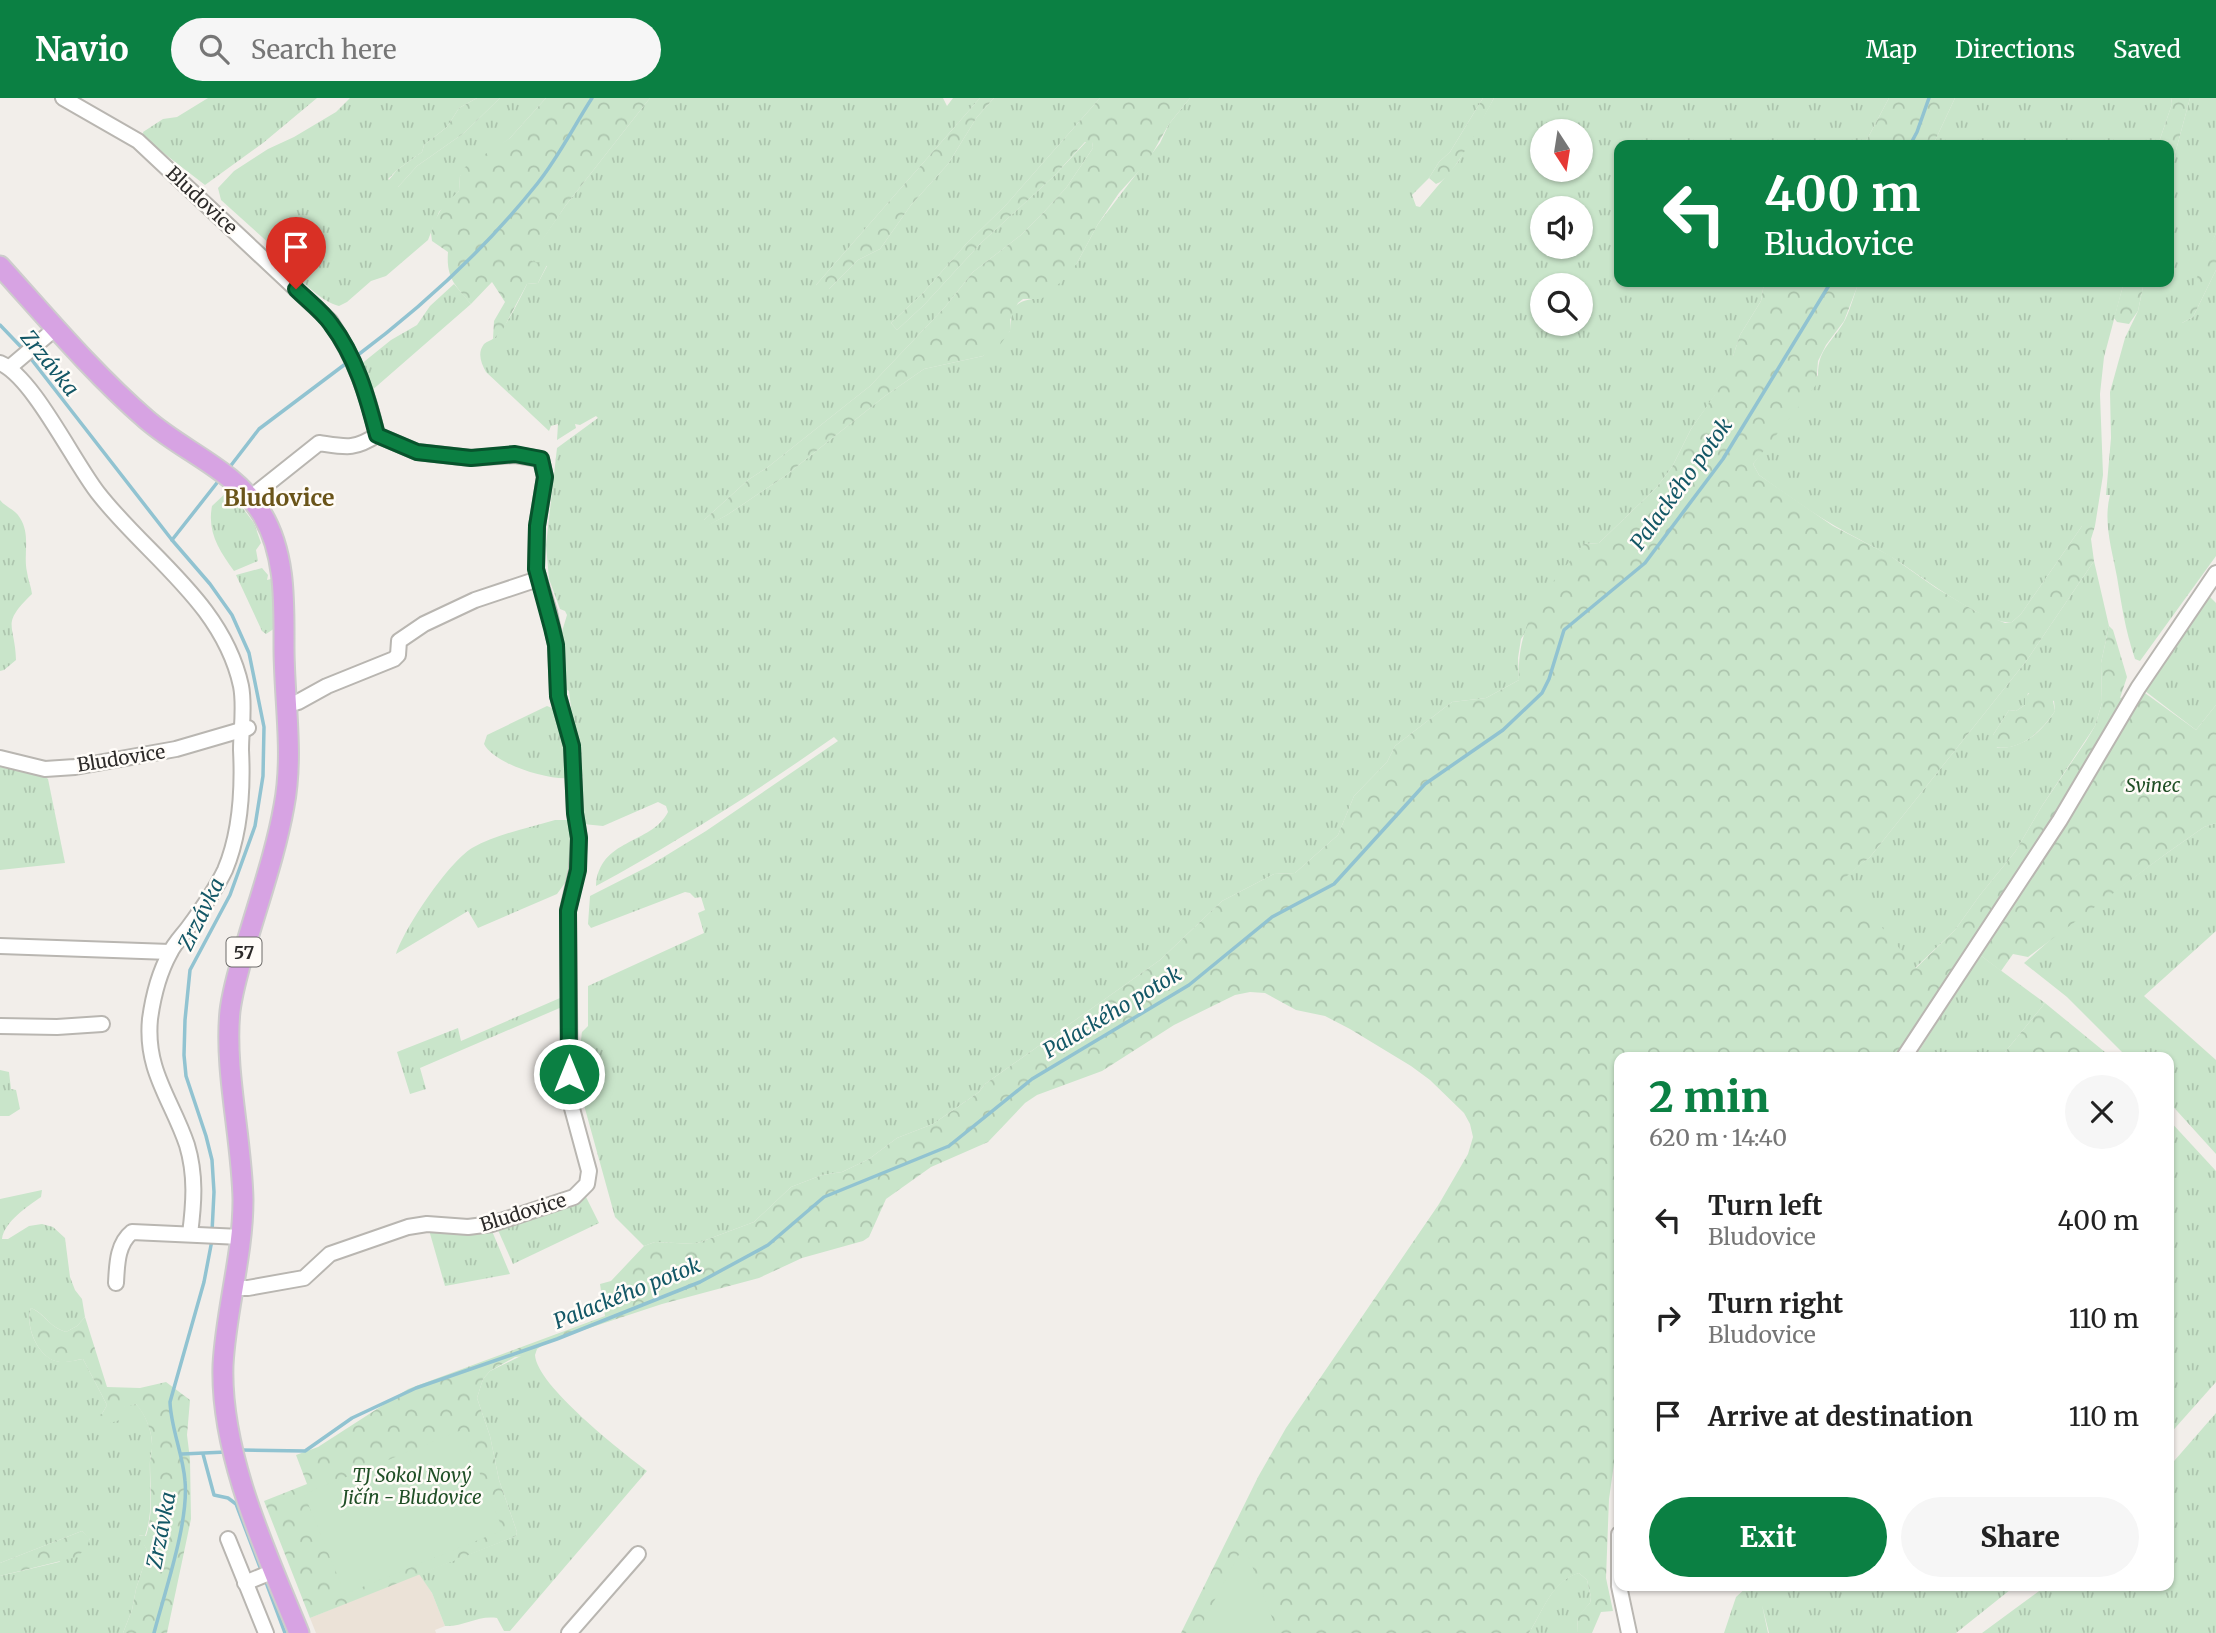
<!DOCTYPE html>
<html lang="en">
<head>
<meta charset="utf-8">
<style>
  :root { --surface:#fff; --page:#f6f6f6; --text:#222; --muted:#767676; --accent:#0b8043 }
  body { margin:0; font-family:Merriweather,serif; background:var(--page); color:var(--text); height:100vh; display:flex; flex-direction:column; font-size:26px; white-space:nowrap }
  * { box-sizing:border-box; margin:0 }
  p { font-size:23px; color:var(--muted) }
  .icon { flex:none; width:38px; height:38px; fill:none; stroke:currentColor; stroke-width:2; stroke-linecap:round; stroke-linejoin:round }
  .map { position:relative; flex:1; overflow:hidden }
  .drawer { position:absolute; left:1614px; top:954px; width:560px; height:539px; display:flex; flex-direction:column; background:var(--surface); border-radius:14px; box-shadow:0 2px 5px #0004 }
  .drawer>* { flex:none }
  .guide { position:absolute; left:1614px; top:42px; width:560px; height:147px; border-radius:14px; box-shadow:0 2px 5px #0004; background:#0b8043; color:#fff; overflow:hidden }
  .needle { width:46px; rotate:168deg }
  .controls { position:absolute; left:1530px; top:21px; display:grid; gap:14px }
  .controls a { display:grid; place-items:center; width:63px; height:63px; border-radius:50%; background:var(--surface); box-shadow:0 2px 5px #0004; font-size:35px }
  .pin { position:absolute; display:grid; place-items:center; width:60px; height:60px; color:#fff; margin:-72px -30px; border-radius:50% 50% 50% 0; rotate:-45deg; box-shadow:0 0 7px #0007 }
  .pin .icon { rotate:45deg }
  .me { position:absolute; width:77px; margin:-38px; rotate:0deg; stroke-linejoin:round; filter:drop-shadow(0 0 5px #0008) }
  .turn { display:flex; align-items:center; gap:24px; height:147px; padding:0 35px; font-size:32px }
  .turn .icon { width:91px; height:91px; stroke-width:2.5 }
  .turn b { display:block; font-size:49px; line-height:60px }
  .round { display:grid; place-items:center; flex:none; width:74px; height:74px; border-radius:37px; background:var(--page) }
  .overview { display:flex; align-items:center; justify-content:space-between; height:119px; padding:0 35px }
  h1 { font-size:42px; font-weight:800; line-height:52px; color:var(--accent) }
  .action { display:flex; gap:14px; margin-top:auto; padding:14px 35px }
  .action a { flex:1; height:80px; border-radius:42px; background:var(--accent); color:#fff; font-size:28px; font-weight:800; line-height:80px; text-align:center }
  .action a+a { background:var(--page); color:var(--text) }
  ul { padding:0; list-style:none }
  li { display:flex; align-items:center; gap:21px; height:98px; padding:0 35px }
  li div { flex:1 }
  li b { display:block; font-size:26px }
  li em { font-style:normal }
  header { display:flex; align-items:center; gap:42px; box-sizing:border-box; height:98px; padding:0 35px; background:var(--accent); color:#fff }
  header strong { font-size:33px }
  nav { display:flex; gap:38px; margin-inline-start:auto; font-size:24px }
  .search { width:490px; height:63px; background:var(--page); display:flex; align-items:center; gap:18px; box-sizing:border-box; padding:0 24px; border-radius:38px; color:var(--muted); font-size:26px }
  .map>svg:first-child { display:block }
  .built { fill:#ebe2d7 }
  .grass { fill:url(#grass-tufts); fill-rule:evenodd }
  .forest { fill:url(#forest-crowns) }
  .garden { fill:#c9e5ca }
  .lines { fill:none; stroke-linecap:round; stroke-linejoin:round }
  .stream { stroke:#91c3d1; stroke-width:3.5 }
  .minor-casing { stroke:#b9b6b1; stroke-width:18 }
  .major-casing { stroke:#cdcccc; stroke-width:23 }
  .minor { stroke:#fff; stroke-width:14 }
  .major { stroke:#d7a3e3; stroke-width:19 }
  .route-casing { stroke:#07532c; stroke-width:18 }
  .route { stroke:#0b8043; stroke-width:12 }
  .labels { text-anchor:middle; dominant-baseline:central; stroke-width:5; stroke-linejoin:round; paint-order:stroke }
  .shield { fill:#fffcf8; stroke:#6c6a68; stroke-width:2 }
  .shield-label { font-size:18px; font-weight:bold; fill:#2d2b2a }
  .street-label { font-size:19px; fill:#2d2b2a; stroke:#fffcf8 }
  .park-label { font-size:19px; font-style:italic; fill:#204f26; stroke:#fffcf8 }
  .water-label { font-size:21px; font-style:italic; fill:#135766; stroke:#fffcf8 }
  .quarter-label { font-size:23px; font-weight:bold; fill:#6a5419; stroke:#fffcf8 }
</style>
</head>
<body>
<header>
<strong>Navio</strong>
<div class="search"><svg class="icon" aria-label="search" viewBox="0 0 24 24"><circle cx="10" cy="10" r="6"/><path d="M15 15l6 6"/></svg>Search here</div>
<nav><a>Map</a><a>Directions</a><a>Saved</a></nav>
</header>
<div class="map">
<svg width="2216" height="1535" viewBox="0 0 2216 1535">
  <defs>
    <pattern id="grass-tufts" width="24" height="20" patternUnits="userSpaceOnUse" patternTransform="scale(1.75)"><rect width="24" height="20" fill="#c9e5ca"/><path d="M3 7l-1-3M5 7V3M7 7l1-3M15 17l-1-3M17 17v-4M19 17l1-3" fill="none" stroke="#adc5ae"/></pattern>
    <pattern id="forest-crowns" width="20" height="18" patternUnits="userSpaceOnUse" patternTransform="scale(1.75)"><rect width="20" height="18" fill="#c9e5ca"/><path d="M2 6a3 3 0 1 1 6 0M12 15a3 3 0 1 1 6 0" fill="none" stroke="#adc5ae"/></pattern>
  </defs>
  <rect width="100%" height="100%" fill="#f2eeea"/>
  <!-- built -->
  <path class="built" d="M419,1475L432,1495L445,1528L435,1532L436,1535H316L310,1520Z"/>
  <!-- grass -->
  <g class="grass">
    <path d="M208,0H317L263,45L205,87L144,40L143,34L163,21L177,19Z"/>
    <path d="M350,0H477L459,10L447,29L424,47L422,54L397,72L388,81L398,89L417,68L464,35L500,0H546L510,40L460,78L459,93L439,114L428,142L386,178L371,183L347,204L339,208C322,204 304,185 292,173L293,167L221,102L218,90L234,73L268,51L294,39L336,14Z"/>
    <path d="M650,0H943L947,8L953,0H980L816,187L829,191L858,162L880,151L911,107L948,66L977,19L994,0H1100L1006,107L966,146L923,195L891,225L897,232L924,207L981,145L1054,78L1086,44H1092L1093,50L1066,90L1042,116L1021,137L973,174L945,209L870,288L768,369L748,382L704,422V427H708L727,417L785,378L885,298L924,271L983,258L1010,233C1011,207 1016,202 1041,200L1077,165L1098,126L1160,45L1169,26L1190,0H1483L1450,54L1439,64L1429,80L1412,97L1416,108L1420,109L1458,64L1494,0H1889L1864,47H1619V184H1767L1764,185L1761,203L1740,237L1733,258V272L1691,331L1672,369L1656,390L1599,445L1584,446L1521,541L1518,560L1519,582L1486,600L1452,604L1395,648L1387,664L1354,698L1338,737L1295,775L1274,776L1222,803L1160,862L985,986L979,994L933,1026L897,1040L869,1061L842,1074L822,1077L791,1089L754,1124L695,1146L655,1144L644,1148L615,1119L579,989L578,965L582,934L588,928V888L704,835L698,815L705,812L701,799L695,800L690,795L685,794L591,830L588,826L590,798L649,768L706,733L838,643L834,639C757,693 679,743 596,788C599,740 651,747 668,714L666,708L658,704L603,728L583,726L578,682L582,683L583,679L579,675L569,593L564,590L560,540L567,517L565,513L560,511L549,481L546,447L557,350L598,320L596,318L580,327L575,326L576,330L557,342L558,326L551,328L549,333L486,274C481,265 477,255 484,246C487,243 491,243 494,240C509,225 518,204 527,186L538,185L547,168L528,162L566,107ZM1542,33H1580V72H1542ZM1542,110H1580V149H1542ZM1542,187H1580V226H1542Z"/>
    <path d="M1955,0H2171L2172,6L2158,47H1933Z"/>
    <path d="M2190,0H2216V135L2182,225L2193,219L2216,172V458L2140,563L2135,561C2125,531 2122,509 2117,479C2112,452 2103,424 2110,397H2106L2111,340L2110,294L2125,240L2138,213L2144,184H2168V82Z"/>
    <path d="M1859,184C1871,184 1914,187 1920,184H2124L2104,259L2100,296L2103,377L2095,428H2082L2021,516L2012,524C1985,528 1920,477 1896,462C1876,449 1855,440 1835,428C1809,413 1784,395 1759,377L1753,366L1818,277C1818,250 1833,244 1845,222C1851,210 1854,196 1859,184Z"/>
    <path d="M454,186L471,206L370,294L360,267L391,242L417,227L430,208Z"/>
    <path d="M229,392L254,425L261,445L256,452L258,463L234,473C219,452 207,434 212,408Z"/>
    <path d="M0,402C5,409 15,411 20,420C31,437 23,456 27,474C28,482 31,488 32,496C0,527 15,525 16,562L4,572L0,573Z"/>
    <path d="M2094,463L2109,528L2101,565L2102,605L2095,628L2042,708L2015,754L1980,797L1955,832L1915,870L1841,782L1870,759L2027,562ZM2028,595L2054,603L2055,613C2041,635 2023,650 1997,650L1993,637L2009,612L2016,613L2025,607Z"/>
    <path d="M262,470L268,477L267,482L271,481L275,505V530L266,536L262,533L236,477Z"/>
    <path d="M2209,498L2216,505V607L2196,632L2145,593Z"/>
    <path d="M547,608L557,612L565,638L570,680C549,683 494,666 484,646L487,637Z"/>
    <path d="M0,665L43,677L48,681L65,765L0,772Z"/>
    <path d="M555,722H568L571,728L572,751L565,785L557,796L478,830L468,813L396,856C405,829 448,765 472,750C497,736 528,730 555,722Z"/>
    <path d="M2216,725V833L2144,898L2216,962V1056L2168,1003V959H2127L2067,899L2024,865L2058,835L2167,755L2204,729Z"/>
    <path d="M1980,857L2045,905L2001,959H1915Z"/>
    <path d="M560,900L562,909L420,970L426,991L410,996L397,954L458,930L461,943Z"/>
    <path d="M0,972L9,974L11,991L16,992L20,1011L9,1018H0Z"/>
    <path d="M2168,1021L2216,1073V1284L2168,1338Z"/>
    <path d="M42,1092L41,1099C28,1108 4,1124 2,1141H8L29,1128L42,1126L53,1129L65,1140L70,1179L75,1192L82,1201L85,1219L77,1228L66,1234C47,1228 46,1216 31,1210C24,1228 39,1263 61,1264C68,1264 76,1262 83,1261L107,1307L102,1316L128,1307L136,1306C145,1315 152,1333 152,1346C153,1352 150,1357 150,1362C149,1389 154,1412 145,1438L139,1437L146,1450L147,1457L136,1491L132,1512L123,1535H0V1478L59,1464L90,1441L82,1433L0,1465V1101Z"/>
    <path d="M585,1097L599,1125L513,1166L497,1130Z"/>
    <path d="M429,1132L477,1136L492,1133L510,1176L445,1188Z"/>
    <path d="M523,1257H535C537,1288 621,1353 647,1373L510,1533H504L497,1520C478,1517 464,1529 445,1528L432,1495L419,1476L516,1438L517,1434L499,1382L490,1338L477,1300L483,1281L490,1273Z"/>
    <path d="M2216,1315V1535H1982L2046,1488H2168V1370Z"/>
    <path d="M1579,1475L1587,1482L1591,1499L1590,1505L1578,1519L1577,1535H1529C1543,1513 1552,1482 1579,1475Z"/>
    <path d="M1748,1488H2015L1956,1535H1769L1762,1507L1768,1535H1724L1736,1499Z"/>
  </g>
  <!-- forest -->
  <g class="forest">
    <path d="M477,0H500L464,35L417,68L398,89L387,92L384,88L397,72L422,54L424,47L447,29L459,10Z"/>
    <path d="M546,0H650L566,107L529,162L547,167L538,185L527,186L503,231L493,241L494,223L505,204L492,184L471,206C455,187 446,180 448,154L432,143L431,135L434,124L443,108L459,93L460,78L465,69L510,40Z"/>
    <path d="M980,0H994L977,19L948,66L911,107L880,151L858,162L829,191L819,194L816,187Z"/>
    <path d="M1100,0H1190L1169,26L1148,63L1119,95L1098,126L1077,165L1068,178L1041,201H1023L1018,205L1010,222V233L999,248L983,258L924,271L885,298L785,378L727,417L709,427H704V422L748,382L768,369L870,288L945,209L973,174L1021,137L1042,116L1066,90L1093,50L1092,44H1085L1054,78L981,145L924,207L897,232L891,225L923,195L966,146L1006,107Z"/>
    <path d="M1483,0H1494C1484,18 1454,81 1436,86L1429,80L1439,64L1450,54Z"/>
    <path d="M1889,0H1955L1933,47H1864Z"/>
    <path d="M2171,0H2190L2168,82V47H2158L2172,6Z"/>
    <path d="M2216,135V172L2193,219L2182,225L2179,221Z"/>
    <path d="M1767,184H1859L1844,223L1826,247L1818,263L1816,287L1753,366L1759,377L1833,428L1889,457L1936,490L1975,513L2005,525L2012,524L2021,516L2082,428H2095L2091,441L2094,463L2027,562L1870,759L1842,782L1916,870L1955,832L1980,797L2015,754L2042,708L2086,643L2095,628L2102,605L2101,565L2109,528L2113,532L2127,579L2120,600L2129,598L2138,590L2196,632L2216,607V725L2204,729L2167,755L2028,859L2013,856L2001,873L1980,857L1958,877L1904,959H1619V1330L1609,1401L1606,1480L1613,1513L1601,1514L1592,1535H1577L1578,1518L1590,1505L1591,1499L1587,1482L1579,1475C1552,1483 1543,1513 1529,1535H1181L1258,1379L1286,1330L1439,1106L1468,1056L1473,1039L1470,1026L1464,1015L1430,982L1411,968L1350,931L1325,918L1296,912L1265,895L1250,894L1235,897L1174,927L1102,973L1037,997L1025,1005L988,1044L931,1069L886,1101L869,1139L863,1143L802,1160L759,1180L662,1206L568,1237L543,1247L537,1251L535,1257L515,1259L490,1273L483,1281L477,1300L490,1338L499,1382L517,1434L516,1438L310,1520L264,1403L307,1386L296,1357L318,1349L408,1291L605,1218L600,1186L611,1183L644,1148L655,1144L695,1146L754,1124L791,1089L822,1077L842,1074L869,1061L897,1040L933,1026L979,994L985,986L1160,862L1222,803L1274,776L1295,775L1338,737L1354,698L1387,664L1395,648L1452,604L1486,600L1519,582C1516,521 1547,491 1584,446L1599,445L1656,390L1672,369L1691,331L1732,272L1733,258L1740,237L1761,203L1764,185Z"/>
    <path d="M2124,184H2144L2138,213L2129,226L2117,224L2114,220Z"/>
    <path d="M2032,592L2044,593L2052,598L2055,613C2040,635 2020,654 1992,649L1993,637L2009,612L2016,613L2025,607V600Z"/>
    <path d="M2045,905L2111,959H2001Z"/>
    <path d="M31,1210C46,1217 48,1228 66,1234L77,1228L85,1219L107,1289L140,1290L166,1284L190,1302L187,1337L190,1361L191,1421L167,1535H123L132,1512L136,1491L147,1457L146,1450L137,1437L146,1438C154,1413 150,1390 150,1365C150,1359 152,1354 152,1348C153,1335 145,1316 136,1306L124,1309L120,1322L100,1328L96,1318L102,1316L107,1307L83,1261C76,1262 67,1265 60,1264C39,1263 24,1227 31,1210Z"/>
    <path d="M82,1433L90,1440L87,1449L77,1459L0,1478V1465Z"/>
  </g>
  <!-- garden -->
  <g class="garden">
    <path d="M462,1332L503,1432L345,1496L304,1396Z"/>
    <path d="M1244,1447L1278,1535H1197Z"/>
  </g>
  <g class="lines">
    <!-- stream -->
    <g class="stream">
      <path d="M1910,47L1917,34L1929,0"/>
      <path d="M0,227L23,251"/>
      <path d="M28,257L172,442L210,486L232,517L249,555L264,629L263,678L255,728L230,797L190,872L185,922L184,957L186,978L206,1038L212,1062L214,1094L212,1134"/>
      <path d="M354,260C421,210 485,151 537,86C558,60 574,28 592,0"/>
      <path d="M229,370L259,331L348,264"/>
      <path d="M172,442L220,381"/>
      <path d="M241,1352L305,1353L352,1320L416,1290L557,1241L700,1184L768,1147L824,1099L949,1048L1032,981L1189,887L1272,819L1334,786L1425,686L1503,632L1542,595L1549,581L1564,532L1645,465L1723,361L1831,184"/>
      <path d="M182,1356L226,1354"/>
      <path d="M203,1356L214,1397L228,1400L236,1406L261,1472"/>
      <path d="M264,1479L285,1535"/>
      <path d="M154,1535C165,1493 189,1424 185,1383C183,1356 171,1331 170,1304L204,1184L212,1142"/>
    </g>
    <defs>
      <g id="minor">
        <path d="M63,0L138,43L330,223C355,261 367,294 377,337"/>
        <path d="M0,265C33,279 73,363 98,395C147,458 223,505 241,588C245,608 241,632 241,652C243,692 241,734 225,772C215,793 202,811 188,830C182,838 174,846 170,855C159,875 153,899 150,921C145,973 172,1002 187,1047C196,1077 194,1105 190,1136"/>
        <path d="M10,269L56,230"/>
        <path d="M250,400L319,345C346,349 354,352 377,337"/>
        <path d="M287,607L298,604L327,588L394,561L398,557L399,543L424,526L475,502L538,481"/>
        <path d="M0,660L45,671L75,669L176,651L248,630"/>
        <path d="M0,848L170,854"/>
        <path d="M0,928L57,929L102,926"/>
        <path d="M1904,959L2060,722L2138,590L2216,475"/>
        <path d="M116,1185C117,1167 117,1146 132,1134L241,1139"/>
        <path d="M234,1190H248L304,1180L330,1156L408,1129L427,1126L468,1129L492,1126L574,1099L587,1086L589,1073L570,1003L568,812L577,772L579,740L575,715L572,648L558,598L556,547L549,514L536,471L537,428L545,379L541,361L515,357L471,360L417,354L377,337"/>
        <path d="M1619,1436V1486"/>
        <path d="M228,1441L266,1535"/>
        <path d="M245,1485L274,1473"/>
        <path d="M1619,1488L1629,1535"/>
        <path d="M569,1535L638,1456"/>
      </g>
      <path id="major" d="M0,168C47,220 93,275 146,321C185,355 234,371 262,416C286,456 284,505 284,549C284,602 294,656 284,708C276,753 261,796 248,840C241,864 233,888 230,913C224,972 242,1041 243,1102C243,1158 226,1211 223,1267C220,1356 266,1454 299,1535"/>
    </defs>
    <!-- minor casing -->
    <use href="#minor" class="minor-casing"/>
    <!-- major casing -->
    <use href="#major" class="major-casing"/>
    <!-- minor -->
    <use href="#minor" class="minor"/>
    <!-- major -->
    <use href="#major" class="major"/>
  </g>
  <g class="lines">
    <defs>
      <path id="route" d="M296,191C307,202 322,213 331,226C356,259 367,298 377,337L417,354L471,360L515,356L541,361L545,379L537,428L536,471L552,530L556,547L558,598L572,648L575,715L579,740L578,772L568,813L569,976"/>
    </defs>
    <!-- route casing -->
    <use href="#route" class="route-casing"/>
    <!-- route -->
    <use href="#route" class="route"/>
  </g>
  <g class="labels">
    <!-- shield labels -->
    <rect class="shield" x="226.5" y="839.5" width="35" height="29" rx="5"/>
    <g class="shield-label">
      <text x="244" y="854">57</text>
    </g>
    <!-- street labels -->
    <g class="street-label">
      <text transform="translate(202 102) rotate(43)">Bludovice</text>
      <text transform="translate(121 660) rotate(-9)">Bludovice</text>
      <text transform="translate(523 1114) rotate(-17)">Bludovice</text>
    </g>
    <!-- park labels -->
    <g class="park-label">
      <text x="2153" y="687">Svinec</text>
      <text x="412" y="1377">TJ Sokol Nový<tspan x="412" dy="22">Jičín - Bludovice</tspan></text>
    </g>
    <!-- water labels -->
    <g class="water-label">
      <text transform="translate(50 265) rotate(51)">Zrzávka</text>
      <text transform="translate(1681 386) rotate(-54)">Palackého potok</text>
      <text transform="translate(201 816) rotate(-64)">Zrzávka</text>
      <text transform="translate(1112 914) rotate(-31)">Palackého potok</text>
      <text transform="translate(627 1195) rotate(-22)">Palackého potok</text>
      <text transform="translate(161 1432) rotate(-79)">Zrzávka</text>
    </g>
    <!-- quarter labels -->
    <g class="quarter-label">
      <text x="279" y="399">Bludovice</text>
    </g>
  </g>
</svg>
<div class="controls">
<a><svg class="needle" viewBox="-14 -14 28 28"><path d="M0-13l5 13h-10z" fill="#e53935"/><path d="M0 13l5-13h-10z" fill="#767676"/></svg></a>
<a><svg class="icon" aria-label="sound" viewBox="0 0 24 24"><path d="M4 9h4l5-4v14l-5-4H4zM17 9q2 3 0 6"/></svg></a>
<a><svg class="icon" aria-label="search" viewBox="0 0 24 24"><circle cx="10" cy="10" r="6"/><path d="M15 15l6 6"/></svg></a>
</div>
<div class="pin" style="left:296px;top:191px;background:#d93025"><svg class="icon" aria-label="arrive" viewBox="0 0 24 24"><path d="M6 21V4h12l-3 4 3 4H6"/></svg></div>
<svg class="me" style="left:569px;top:976px" viewBox="-20 -20 40 40"><circle r="17" fill="#0b8043" stroke="#fff" stroke-width="3"/><path d="M0-11L8 9 0 5-8 9z" fill="#fff"/></svg>
<div class="guide">
<div class="turn"><svg class="icon" aria-label="left" viewBox="0 0 24 24"><path d="M17 20v-9H6M10 6l-5 5 5 5"/></svg><div><b>400 m</b>Bludovice</div></div>
</div>
<section class="drawer">
<div class="overview"><div><h1>2 min</h1><p>620 m · 14:40</p></div><a class="round"><svg class="icon" aria-label="close" viewBox="0 0 24 24"><path d="M6 6l12 12M18 6L6 18"/></svg></a></div>
<ul>
<li><svg class="icon" aria-label="left" viewBox="0 0 24 24"><path d="M17 20v-9H6M10 6l-5 5 5 5"/></svg><div><b>Turn left</b><p>Bludovice</p></div><em>400 m</em></li>
<li><svg class="icon" aria-label="right" viewBox="0 0 24 24"><path d="M7 20v-9h11M14 6l5 5-5 5"/></svg><div><b>Turn right</b><p>Bludovice</p></div><em>110 m</em></li>
<li><svg class="icon" aria-label="arrive" viewBox="0 0 24 24"><path d="M6 21V4h12l-3 4 3 4H6"/></svg><div><b>Arrive at destination</b></div><em>110 m</em></li>
</ul>
<div class="action"><a>Exit</a><a>Share</a></div>
</section>
</div>
</body>
</html>
